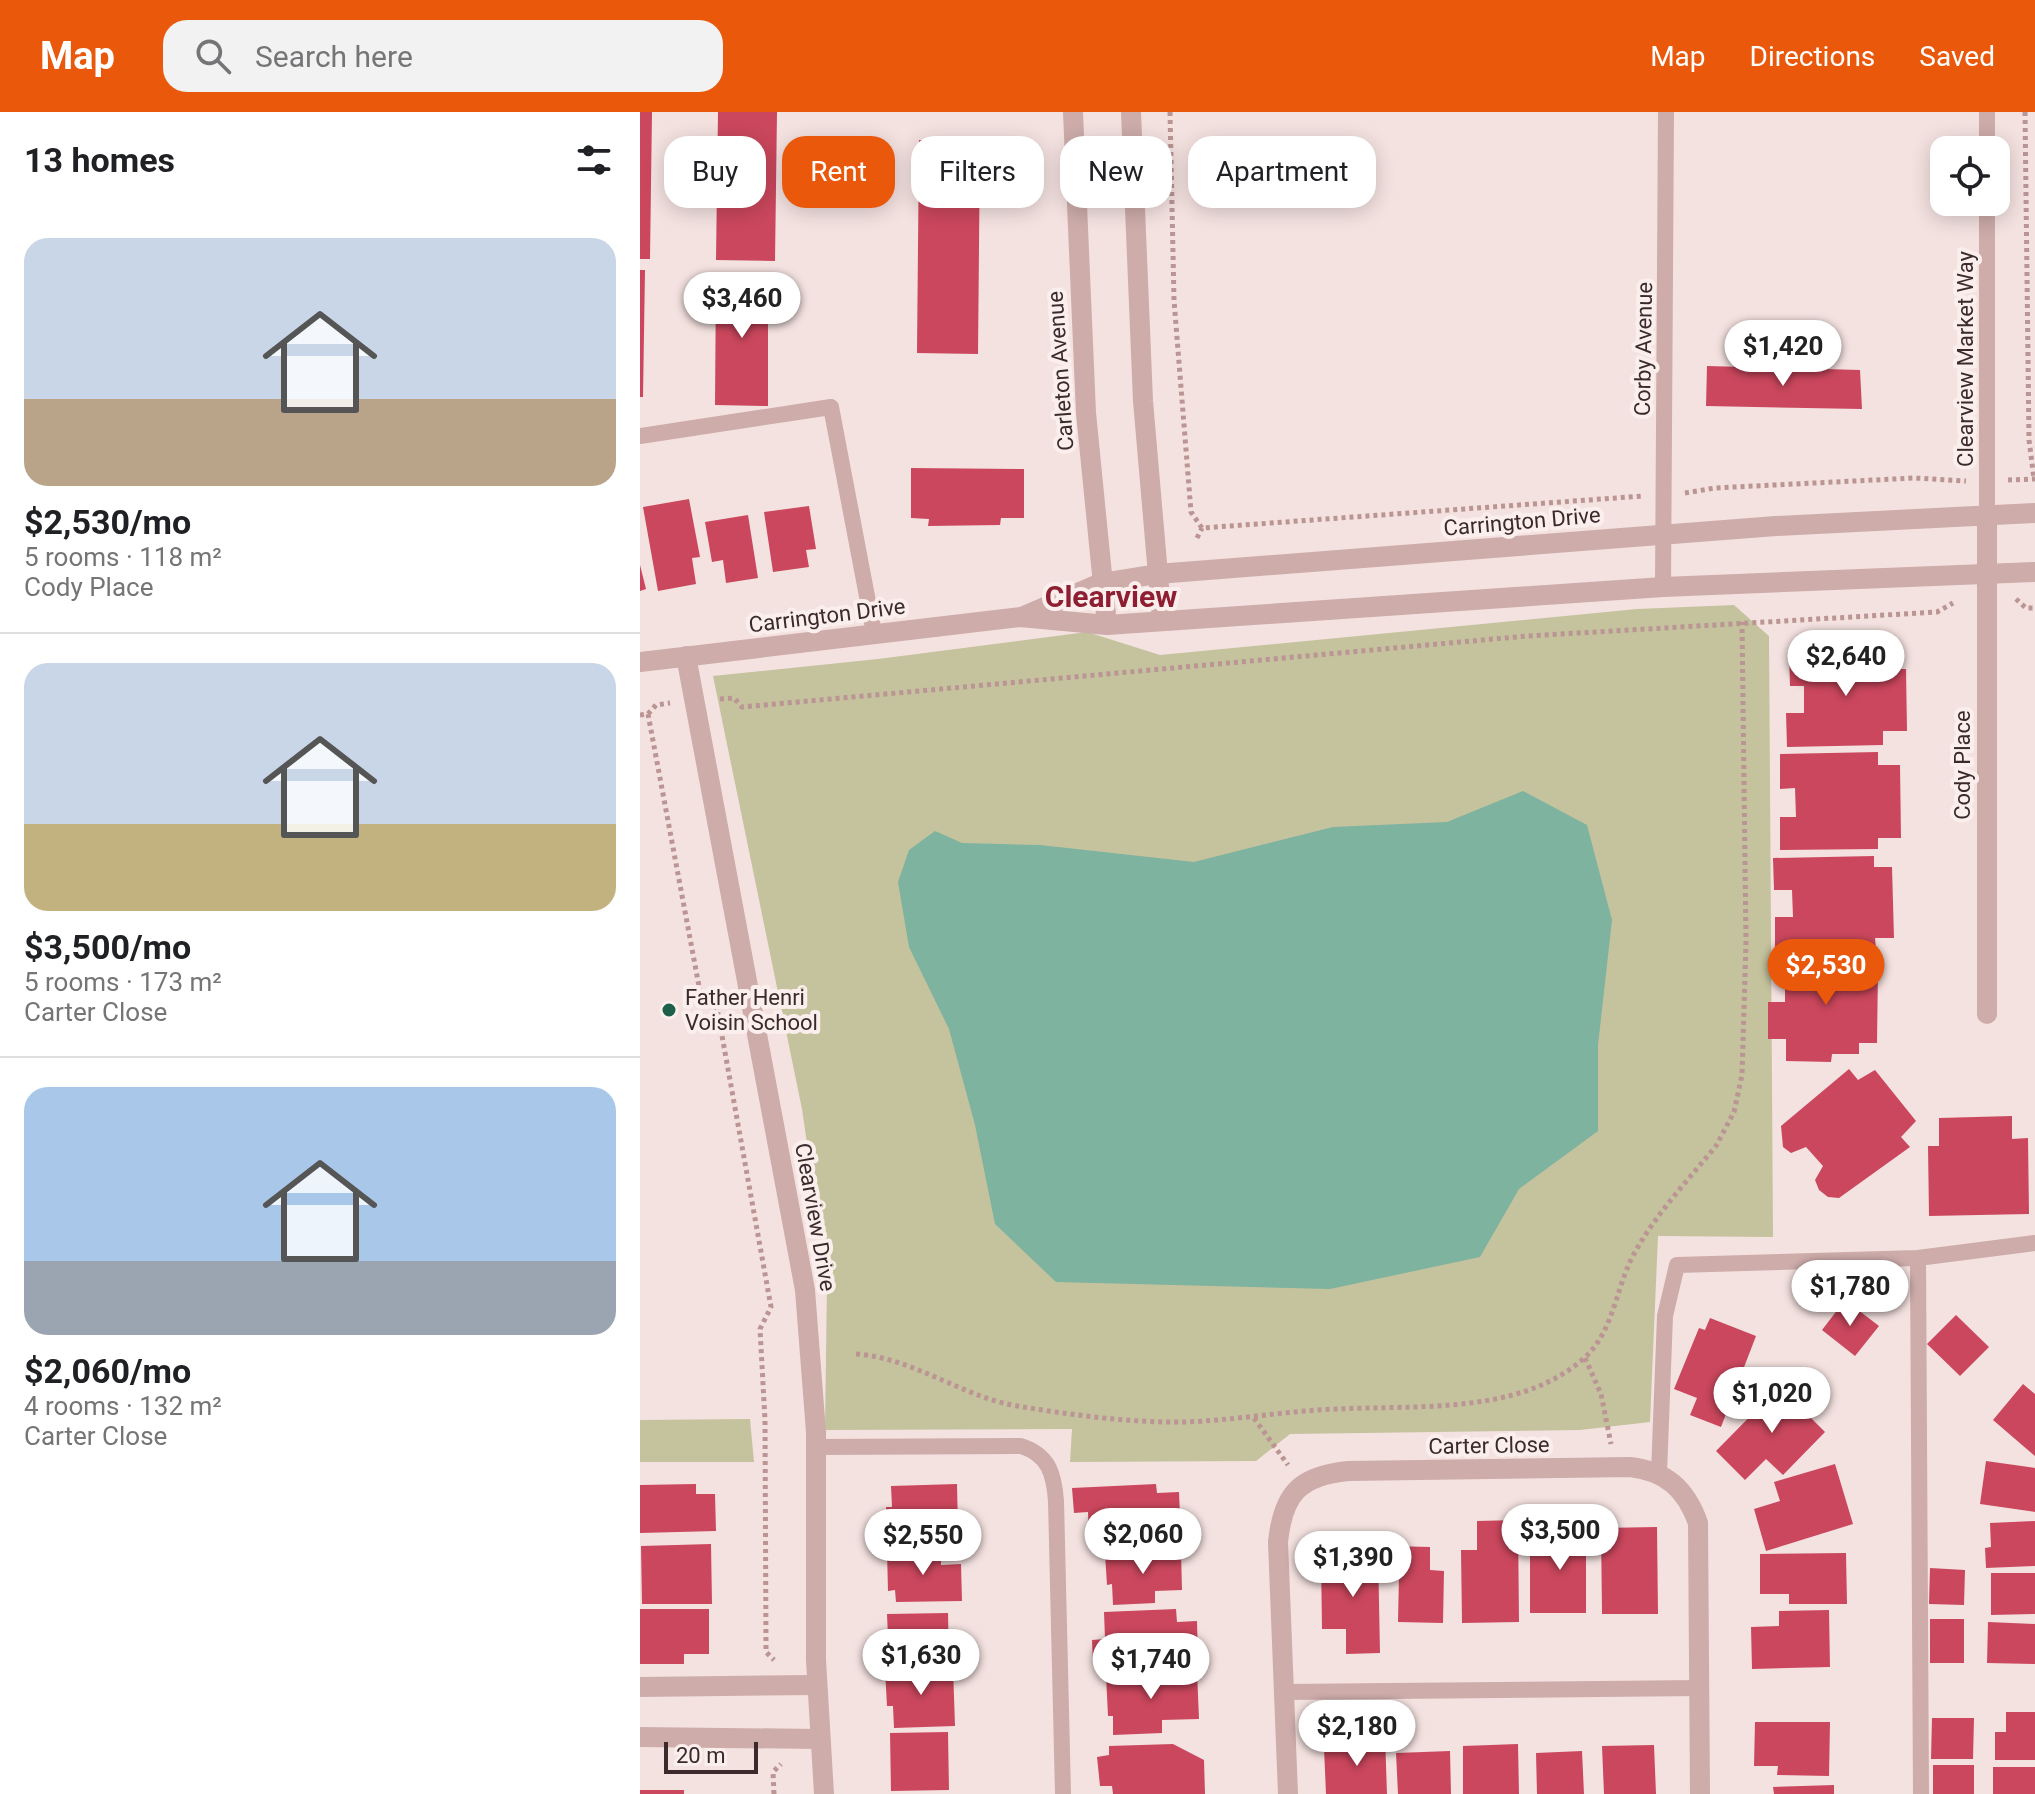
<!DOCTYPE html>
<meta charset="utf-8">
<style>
body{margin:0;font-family:Roboto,sans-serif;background:#f2f2f2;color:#202124;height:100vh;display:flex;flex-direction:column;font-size:30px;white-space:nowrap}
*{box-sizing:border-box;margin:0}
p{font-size:26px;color:#757577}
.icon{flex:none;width:44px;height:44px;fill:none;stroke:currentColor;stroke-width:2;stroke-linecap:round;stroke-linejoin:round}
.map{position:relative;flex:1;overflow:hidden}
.details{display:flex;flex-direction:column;background:#fff;width:640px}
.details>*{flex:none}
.top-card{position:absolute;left:24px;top:24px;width:760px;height:72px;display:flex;gap:16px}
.controls{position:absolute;left:1290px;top:24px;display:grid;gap:16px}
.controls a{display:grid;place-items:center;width:80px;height:80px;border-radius:16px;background:#fff;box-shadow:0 4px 20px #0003;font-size:40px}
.scale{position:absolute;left:24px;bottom:20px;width:94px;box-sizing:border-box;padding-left:8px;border:4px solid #3b2a2c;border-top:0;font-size:22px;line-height:28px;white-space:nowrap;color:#3b2a2c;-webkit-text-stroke:6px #fbefed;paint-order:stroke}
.price{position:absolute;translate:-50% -68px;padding:0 18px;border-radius:28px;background:#fff;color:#222;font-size:26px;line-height:52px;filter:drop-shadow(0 2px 4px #0008)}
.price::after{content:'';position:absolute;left:50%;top:48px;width:24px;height:18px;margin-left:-12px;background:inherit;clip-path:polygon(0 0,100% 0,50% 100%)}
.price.on{background:#ea580c;color:#fff}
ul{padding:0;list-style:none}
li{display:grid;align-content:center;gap:16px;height:424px;padding:0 24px}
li+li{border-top:2px solid #e0e0e0}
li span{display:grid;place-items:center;height:248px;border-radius:24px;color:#555}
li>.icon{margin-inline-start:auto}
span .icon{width:144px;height:144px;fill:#fffc;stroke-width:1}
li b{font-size:34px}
h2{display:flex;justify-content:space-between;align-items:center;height:96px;padding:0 24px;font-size:34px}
.chip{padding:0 28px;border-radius:24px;background:#fff;box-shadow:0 4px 20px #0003;font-size:28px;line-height:72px}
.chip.on{background:#ea580c;color:#fff}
header{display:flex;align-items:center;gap:48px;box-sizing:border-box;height:112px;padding:0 40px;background:#ea580c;color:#fff}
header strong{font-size:38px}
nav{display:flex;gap:44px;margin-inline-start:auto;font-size:28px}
.search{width:560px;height:72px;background:#f2f2f2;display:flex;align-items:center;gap:20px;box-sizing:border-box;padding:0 28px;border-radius:24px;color:#757577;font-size:30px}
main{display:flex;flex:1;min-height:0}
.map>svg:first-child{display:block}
.green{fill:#c5c29e}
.water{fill:#7db39f}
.building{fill:#cb475d}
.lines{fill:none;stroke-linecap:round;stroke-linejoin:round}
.path{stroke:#ba9594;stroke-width:5;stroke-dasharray:4 4;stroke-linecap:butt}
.service{stroke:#cdacaa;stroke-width:16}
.minor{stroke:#cdacaa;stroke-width:20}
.tertiary{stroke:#cdacaa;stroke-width:20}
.poi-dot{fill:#1d5f48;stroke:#fbefed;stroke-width:3}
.labels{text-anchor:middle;stroke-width:8;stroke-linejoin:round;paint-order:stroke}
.street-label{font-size:22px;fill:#3b2a2c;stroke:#fbefed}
.poi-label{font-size:22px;fill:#3b2a2c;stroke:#fbefed;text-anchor:start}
.district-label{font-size:30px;font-weight:bold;fill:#8e1f32;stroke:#fbefed}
</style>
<header>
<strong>Map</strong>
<div class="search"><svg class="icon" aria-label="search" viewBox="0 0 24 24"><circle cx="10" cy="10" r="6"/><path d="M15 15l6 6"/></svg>Search here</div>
<nav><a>Map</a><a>Directions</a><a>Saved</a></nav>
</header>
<main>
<section class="details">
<h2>13 homes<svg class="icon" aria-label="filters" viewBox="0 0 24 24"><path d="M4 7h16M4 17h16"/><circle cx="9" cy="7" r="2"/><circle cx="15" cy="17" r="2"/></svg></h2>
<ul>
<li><span style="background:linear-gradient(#c9d6e8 65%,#b9a48a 0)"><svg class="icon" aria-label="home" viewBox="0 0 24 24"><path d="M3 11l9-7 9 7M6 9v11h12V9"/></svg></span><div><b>$2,530/mo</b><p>5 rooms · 118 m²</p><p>Cody Place</p></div></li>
<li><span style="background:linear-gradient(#c9d6e8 65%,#c2b280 0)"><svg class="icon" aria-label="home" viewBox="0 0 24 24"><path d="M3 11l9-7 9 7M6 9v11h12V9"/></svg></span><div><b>$3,500/mo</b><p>5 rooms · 173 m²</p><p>Carter Close</p></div></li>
<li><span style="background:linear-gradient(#a9c7e8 70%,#9aa5b1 0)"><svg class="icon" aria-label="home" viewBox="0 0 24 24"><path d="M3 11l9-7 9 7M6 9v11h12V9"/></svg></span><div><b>$2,060/mo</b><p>4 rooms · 132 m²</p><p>Carter Close</p></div></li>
</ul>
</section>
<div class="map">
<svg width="1395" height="1682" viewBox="0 0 1395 1682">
<rect width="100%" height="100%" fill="#f4e2e0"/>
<path class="green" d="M1094 493 1129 524 1133 1125 1018 1124 1010 1310 940 1318 650 1322 616 1349 430 1350 432 1317 185 1318 187 1170 162 997 73 564 238 547 447 520 520 543 997 497Z
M110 1307 114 1350H0V1308Z"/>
<path class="water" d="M883 679 947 713 972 808 958 933V1019L879 1077 840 1145 690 1177 416 1170 355 1112 335 1013 309 917 269 835 258 770 269 738 295 719 322 731 400 733 554 750 693 715 807 710Z"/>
<path class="building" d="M0 0H12L10 147H0Z
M78 0H137L135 149 76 148Z
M279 28 340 29 338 242 277 241Z
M0 158H5L3 285H0Z
M76 162H128V294L75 293Z
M1067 254 1220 258 1222 297 1066 294Z
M271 356 384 357V406H361L360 413 288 414 289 407 271 406Z
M49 387 60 445 52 446 56 472 18 479 3 395Z
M169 394 176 437 166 438 169 455 133 460 124 400Z
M108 403 118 466 86 471 83 448 72 450 65 410Z
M0 453 6 477 0 479Z
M1245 537V557H1266L1267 619H1243V633L1147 635 1146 601H1164V574H1150L1149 539Z
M1238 640V653H1260L1261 726H1238V737L1140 738V705H1156L1155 676 1140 677V642Z
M1234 744V755H1252L1254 826H1235L1236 837 1135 838V805H1153L1152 778H1134L1133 746Z
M1145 843 1225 844V856H1238L1237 931H1219V942H1192L1191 950 1146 949V927H1128V890H1145Z
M1209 957 1218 968 1235 958 1276 1009 1261 1025 1270 1035 1199 1086 1188 1085 1179 1078 1175 1068 1183 1054 1166 1035 1151 1041 1143 1035 1141 1014Z
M1372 1004V1027L1388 1026 1389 1102 1289 1104 1288 1034H1299V1006Z
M1205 1188 1239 1214 1215 1244 1182 1218Z
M1316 1203 1349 1235 1320 1264 1287 1232Z
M1070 1206 1116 1224 1081 1315 1050 1303 1057 1286 1034 1277 1059 1216 1065 1218Z
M1147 1267 1164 1284 1156 1291 1185 1320 1143 1363 1126 1347 1105 1368 1076 1339Z
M1383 1272 1395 1282V1344L1353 1308Z
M1346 1349 1395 1356V1400L1340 1392Z
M1195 1352 1213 1412 1126 1439 1114 1397 1140 1389 1134 1370Z
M56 1372V1382H75L76 1419 0 1421V1373Z
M317 1372 318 1418 253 1419V1410L247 1411 246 1395H252L251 1374Z
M516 1372 517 1381 539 1380 541 1428 449 1432 448 1400 434 1401 432 1376Z
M878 1408 879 1510 822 1511 821 1438H837V1409Z
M1395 1409V1454L1346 1456 1345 1436 1351 1435 1350 1411Z
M910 1411H946V1501H890V1436H910Z
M1017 1415 1018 1502H962L961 1416Z
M71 1432 72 1492H2L1 1434Z
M751 1434 790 1435V1458L804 1459 803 1511 758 1510 759 1463 750 1462Z
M695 1436H710V1440L738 1439 740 1541 706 1542V1517H682L681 1448 695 1447Z
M301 1438V1453L321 1452 322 1489 256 1490 255 1478 248 1479 247 1439Z
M541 1439 542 1478 515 1479V1491L473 1493 472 1472 467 1473 465 1442Z
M1206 1441 1207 1492H1149V1482H1120V1442Z
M1290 1456 1325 1458 1324 1493 1289 1492Z
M1351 1461H1395V1502L1351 1503Z
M0 1497H69V1542H44V1552H0Z
M536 1497 537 1510 557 1509 558 1547 453 1552 452 1528 465 1527 464 1500Z
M1189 1498 1190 1555 1112 1557 1111 1515 1139 1514V1499Z
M308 1501 309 1549H249L247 1502Z
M1290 1507H1324V1551H1290Z
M1348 1510 1395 1512V1552L1347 1551Z
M313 1555 315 1614 254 1616 253 1594H247L245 1558Z
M557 1559 559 1607 522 1608V1621L473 1623V1604H468L466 1563Z
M1366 1600H1395V1648H1355V1620H1366Z
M1292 1606H1334L1333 1647H1291Z
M1115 1610H1190L1189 1664 1137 1663 1138 1654H1114Z
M308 1620 309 1678 251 1679 250 1621Z
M745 1624 747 1682H686L684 1636 723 1635V1625Z
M533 1632 564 1648 565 1682H473L472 1674H460L457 1645 469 1643V1634Z
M878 1632 879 1682H823V1634Z
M1014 1633 1016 1682H964L962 1634Z
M810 1639 811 1682H758L756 1641Z
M942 1639 944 1682H897L896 1641Z
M1293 1653H1334V1682H1293Z
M1353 1655H1395V1682H1353Z
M1194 1673V1682H1134L1133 1675Z
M0 1678H44V1682H0Z"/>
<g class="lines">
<path class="path" d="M530 0 534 188 551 400 562 416 1003 384
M1385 0 1389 328 1394 367
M1368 368 1395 367
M1045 381 1075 376 1274 366 1326 369
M557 426 562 416
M1376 487 1386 496H1395
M80 587 94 586 102 595 887 524 1297 500 1313 491
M8 602 16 593 30 591
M0 603 8 602 61 885 77 896 131 1195 120 1217 125 1308 126 1540 134 1548
M216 1242C274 1246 320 1284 377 1294 432 1303 490 1311 546 1310 596 1308 646 1299 697 1297 776 1293 878 1303 942 1248 975 1220 975 1175 995 1140 1016 1102 1048 1068 1076 1034L1094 1000 1102 963 1106 830 1102 510
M945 1246 961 1282 971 1332
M614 1306 648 1353
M134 1682 133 1660 141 1652"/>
<path class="service" d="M1347 38V0
M0 324 191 295 234 521
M1347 403V90
M1023 475 1026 0
M1278 1146 1281 1682
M176 1335 381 1334C409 1343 414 1362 416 1389L423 1682
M1019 1361 1025 1204 1037 1153 1278 1146 1395 1131
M644 1580 1061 1576"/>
<path class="minor" d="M1347 403V902
M0 1575 176 1573
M0 1625 179 1627
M648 1682 638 1430C643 1382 659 1364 708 1359L990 1355C1026 1359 1046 1377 1058 1411L1060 1682"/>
<path class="tertiary" d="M433 0 446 301 467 513
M491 0 503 289 522 509
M384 504 461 471 517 462 1136 414 1395 401
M46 544 165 1178 176 1320V1548L184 1682
M0 550 380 505 467 513 1023 475 1395 460"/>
</g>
<circle class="poi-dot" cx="29" cy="898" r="8"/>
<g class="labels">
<g class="street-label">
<text transform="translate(1003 237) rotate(-89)" y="8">Corby Avenue</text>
<text transform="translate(1325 247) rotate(-90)" y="8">Clearview Market Way</text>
<text transform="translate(420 259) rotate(-94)" y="8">Carleton Avenue</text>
<text transform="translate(882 409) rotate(-5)" y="8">Carrington Drive</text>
<text transform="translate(187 503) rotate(-7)" y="8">Carrington Drive</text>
<text transform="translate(1322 653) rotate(-90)" y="8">Cody Place</text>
<text transform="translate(176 1105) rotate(80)" y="8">Clearview Drive</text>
<text transform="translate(849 1333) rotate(-1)" y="8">Carter Close</text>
</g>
<g class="poi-label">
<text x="45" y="893">Father Henri<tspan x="45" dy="25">Voisin School</tspan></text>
</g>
<g class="district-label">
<text x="471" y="495">Clearview</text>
</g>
</g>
</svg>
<div class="controls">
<a><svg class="icon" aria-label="locate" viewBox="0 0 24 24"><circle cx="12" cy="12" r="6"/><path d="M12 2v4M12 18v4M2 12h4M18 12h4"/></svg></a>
</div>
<div class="scale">20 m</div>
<b class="price" style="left:102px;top:228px">$3,460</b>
<b class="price" style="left:1143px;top:276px">$1,420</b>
<b class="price" style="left:1206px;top:586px">$2,640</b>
<b class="price on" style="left:1186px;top:895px">$2,530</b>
<b class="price" style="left:1210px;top:1216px">$1,780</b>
<b class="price" style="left:1132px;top:1323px">$1,020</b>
<b class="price" style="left:920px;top:1460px">$3,500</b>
<b class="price" style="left:503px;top:1464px">$2,060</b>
<b class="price" style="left:283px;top:1465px">$2,550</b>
<b class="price" style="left:713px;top:1487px">$1,390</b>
<b class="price" style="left:281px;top:1585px">$1,630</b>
<b class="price" style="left:511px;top:1589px">$1,740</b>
<b class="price" style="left:717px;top:1656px">$2,180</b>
<div class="top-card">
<a class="chip">Buy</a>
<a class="chip on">Rent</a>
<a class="chip">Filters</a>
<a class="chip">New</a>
<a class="chip">Apartment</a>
</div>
</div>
</main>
